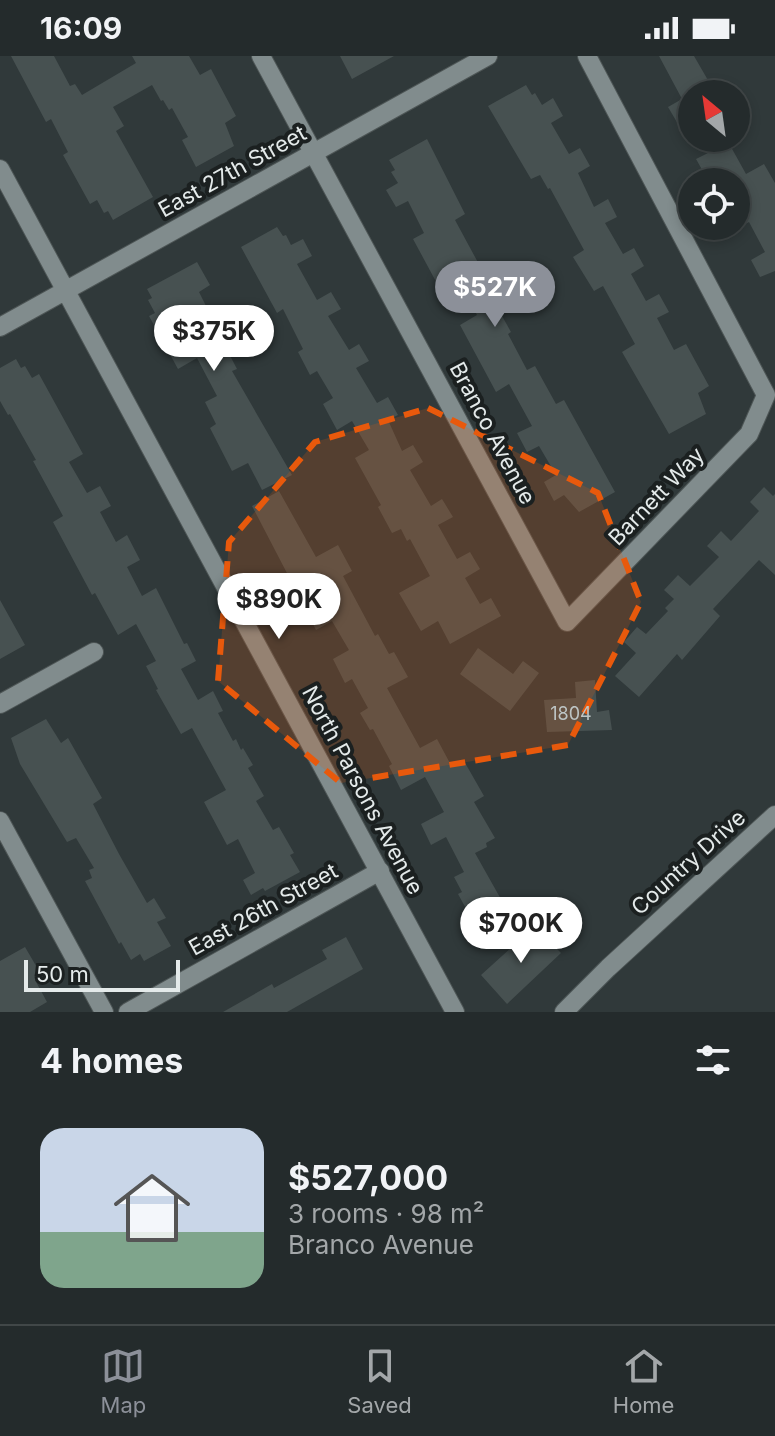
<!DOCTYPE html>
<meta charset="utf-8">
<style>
body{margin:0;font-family:Inter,sans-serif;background:#303738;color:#f1f3f6;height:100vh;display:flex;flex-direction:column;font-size:30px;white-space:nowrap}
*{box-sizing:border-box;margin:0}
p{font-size:26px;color:#a3a7a9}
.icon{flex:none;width:44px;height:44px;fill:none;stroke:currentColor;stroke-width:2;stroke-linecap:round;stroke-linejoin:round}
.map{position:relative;height:956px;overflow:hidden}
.panel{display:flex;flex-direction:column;background:#242b2c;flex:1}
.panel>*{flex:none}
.needle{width:52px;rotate:331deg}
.controls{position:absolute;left:678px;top:24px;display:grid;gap:16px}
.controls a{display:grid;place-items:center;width:72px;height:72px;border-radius:50%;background:#242b2c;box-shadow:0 4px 12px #0003,0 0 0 2px #414748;font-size:40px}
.scale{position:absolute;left:24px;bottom:20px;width:156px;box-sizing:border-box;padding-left:8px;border:4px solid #e4eaea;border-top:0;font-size:22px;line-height:28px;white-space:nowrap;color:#e4eaea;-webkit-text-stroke:6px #1b2020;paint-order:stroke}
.price{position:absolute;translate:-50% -68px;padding:0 18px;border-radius:28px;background:#fff;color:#222;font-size:26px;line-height:52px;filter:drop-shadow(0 2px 4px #0008)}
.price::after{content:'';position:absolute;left:50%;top:48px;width:24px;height:18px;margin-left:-12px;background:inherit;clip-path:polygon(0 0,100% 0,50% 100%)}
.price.on{background:#8c9099;color:#fff}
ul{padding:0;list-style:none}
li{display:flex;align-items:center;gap:24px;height:200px;padding:0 40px}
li+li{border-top:2px solid #414748}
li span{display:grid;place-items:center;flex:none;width:224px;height:160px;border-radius:24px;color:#555}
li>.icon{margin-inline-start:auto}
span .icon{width:96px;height:96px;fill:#fffc;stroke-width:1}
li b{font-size:34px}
h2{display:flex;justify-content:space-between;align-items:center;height:96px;padding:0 40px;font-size:34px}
.status{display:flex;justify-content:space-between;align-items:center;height:56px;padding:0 40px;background:#242b2c;direction:ltr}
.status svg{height:22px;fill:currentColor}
.menu{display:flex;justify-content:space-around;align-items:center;height:112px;border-top:2px solid #414748;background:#242b2c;font-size:22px;color:#a3a7a9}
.menu a{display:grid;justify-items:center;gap:4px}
.menu .on{color:#8c9099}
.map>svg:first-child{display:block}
.building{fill:#475151}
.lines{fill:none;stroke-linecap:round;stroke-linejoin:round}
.minor-casing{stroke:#4d5555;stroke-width:20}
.minor{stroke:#818c8d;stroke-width:18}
.marked{fill:#e8590c;fill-opacity:0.2;stroke:#e8590c;stroke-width:6;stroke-dasharray:16 10;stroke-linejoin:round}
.labels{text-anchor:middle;stroke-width:8;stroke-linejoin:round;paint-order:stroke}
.number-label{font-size:18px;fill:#bdc4c4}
.street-label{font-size:22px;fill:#e4eaea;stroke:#1b2020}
</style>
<div class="status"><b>16:09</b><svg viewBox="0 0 49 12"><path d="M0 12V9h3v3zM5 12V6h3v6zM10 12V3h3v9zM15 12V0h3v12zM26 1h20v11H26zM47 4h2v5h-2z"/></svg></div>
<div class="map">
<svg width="775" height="956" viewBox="0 0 775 956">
<rect width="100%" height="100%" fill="#30393a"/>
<path class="building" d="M11 0H54L70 30 75 28 82 39 136 7 132 0H189L200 19 211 13 236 60 225 67 234 90 196 111 182 84 188 81 172 52 169 54 163 44 161 45 152 29 113 51 124 70 116 75 153 141 113 164 108 155 104 157 97 144 90 148 63 99 68 96 51 63 46 66Z
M340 0H394L352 23Z
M659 0H694L716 38H692V60L678 68 668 51 682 43Z
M526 29 532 39 535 37 542 49 553 42 563 60 551 67 569 98 580 92 590 110 578 117 594 151 608 143 617 161 605 167 623 198 634 192 644 210 631 218 646 245 659 238 669 256 657 262 674 294 686 288 709 330 698 337 706 358 669 378 622 296 635 288 603 230 594 235 573 201 584 194 550 132 548 133 540 119 531 123 488 50Z
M699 82H726L746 118 764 108 775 127V215L760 221 751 204 765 196 749 166 736 173V126H709L696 103 708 97Z
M427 83 465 158 455 164 501 249 497 251 511 276 508 278 527 314 535 310 556 348 564 344 615 436 579 456 564 439 554 445 544 426 556 419 539 390 527 396 517 377 532 370 509 328 496 336 460 269 477 259 461 229 456 232 453 226 440 233 413 183 424 177 408 145 396 151 386 134 398 127 391 116 395 114 389 104Z
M277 171 283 180 286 179 291 189 303 183 312 200 297 208 317 244 331 236 341 253 328 260 349 294 359 288 369 305 356 312 377 347 388 341 398 359 388 364 402 395 413 389 423 406 410 414 431 450 442 443 453 461 438 469 457 503 470 496 480 513 465 522 480 548 491 542 501 560 450 588 438 565 421 575 399 537 430 520 410 483 407 485 401 473 392 477 378 451 381 449 355 402 369 394 352 365 337 374 323 348 333 342 317 315 310 319 298 296 303 293 283 253 277 257 241 191Z
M197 206 210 229 199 236 216 270 220 267 231 287 225 290 237 313 232 315 292 419 262 434 248 407 232 415 210 372 216 368 205 346 217 340 197 302 178 313 149 260 155 257 148 244 152 242 147 233Z
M16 303 21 312 25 310 32 322 39 318 83 398 69 406 87 437 100 430 111 450 100 456 116 486 127 479 140 504 127 511 142 540 156 532 184 588 187 587 196 605 181 613 198 644 213 635 223 655 218 657 233 685 236 683 241 694 243 692 253 709 248 712 264 740 256 745 273 774 279 771 294 797 290 799 300 816 265 835 263 832 251 839 243 824 255 817 238 783 227 789 204 746 226 734 192 672 181 678 156 634 158 633 146 610 156 605 136 568 118 579 95 537 92 539 53 466 63 460 33 405 36 404 10 358 8 359 0 345V312Z
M764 431 773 440 775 438V519L759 504 713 553 720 560 682 604 677 598 639 641 615 620 636 597 624 586 637 571 646 578 668 555 665 552 674 543 664 534 678 519 690 530 719 501 707 490 721 475 731 485 759 455 750 446Z
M279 435 316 501 338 489 352 515 343 520 375 580 378 578 389 598 394 596 408 621 387 632 420 692 437 683 452 711 464 705 484 740 474 746 495 782 486 787 487 791 475 797 511 861 480 878 458 838 462 836 454 821 464 816 446 781 431 789 421 768 444 756 425 721 401 734 389 710 392 708 373 673 370 674 360 657 368 652 352 623 345 627 333 603 349 594 332 565 316 574 305 552 313 548 297 517 289 521 252 450Z
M0 544 25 589 0 603Z
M478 592 513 618 523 605 539 617 510 655 460 618Z
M595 624 597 656 609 654 612 674 547 676 544 644 576 642 575 626Z
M46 663 61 687 68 682 102 742 93 748 119 798 147 847 154 842 166 862 157 866 171 890 144 905 140 898 131 904 121 886 119 888 85 825 92 822 89 814 94 812 76 782 67 786 20 708 11 682Z
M535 870 561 897 507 948 481 919Z
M346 881 363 913 287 956H223L272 928 274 932 327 903 322 894Z
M25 891 42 920 35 924 47 946 30 956H0V905Z"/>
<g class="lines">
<g class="minor-casing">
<path id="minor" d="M261 0 567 566 749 378 766 339 587 0
M0 113 455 956
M0 271 488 0
M0 648 94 596
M0 765 104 956
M128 956 380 815
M564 956 608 912 775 759"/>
</g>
<use href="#minor" class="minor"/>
</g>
<path class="marked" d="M428 352 598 437 641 546 568 689 341 727 218 625 229 486 315 386Z"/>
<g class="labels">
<g class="number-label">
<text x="571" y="664">1804</text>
</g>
<g class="street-label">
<text transform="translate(232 115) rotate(-29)" y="8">East 27th Street</text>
<text transform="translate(493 377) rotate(62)" y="8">Branco Avenue</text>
<text transform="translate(656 440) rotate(-46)" y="8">Barnett Way</text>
<text transform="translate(363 734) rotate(62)" y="8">North Parsons Avenue</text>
<text transform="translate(688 806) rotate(-42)" y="8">Country Drive</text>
<text transform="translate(263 853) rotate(-29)" y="8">East 26th Street</text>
</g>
</g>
</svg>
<div class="controls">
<a><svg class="needle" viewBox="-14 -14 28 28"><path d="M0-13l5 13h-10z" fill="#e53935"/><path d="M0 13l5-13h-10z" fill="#a3a7a9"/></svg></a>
<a><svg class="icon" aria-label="locate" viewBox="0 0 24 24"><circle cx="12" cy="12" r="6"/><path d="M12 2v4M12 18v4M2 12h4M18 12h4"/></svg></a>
</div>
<div class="scale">50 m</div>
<b class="price on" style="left:495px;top:273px">$527K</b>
<b class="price" style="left:214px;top:317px">$375K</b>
<b class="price" style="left:279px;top:585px">$890K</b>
<b class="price" style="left:521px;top:909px">$700K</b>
</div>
<section class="panel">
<h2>4 homes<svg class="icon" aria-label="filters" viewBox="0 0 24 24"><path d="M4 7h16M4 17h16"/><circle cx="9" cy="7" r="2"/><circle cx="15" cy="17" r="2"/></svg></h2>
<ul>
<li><span style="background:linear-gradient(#c9d6e8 65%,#7fa58c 0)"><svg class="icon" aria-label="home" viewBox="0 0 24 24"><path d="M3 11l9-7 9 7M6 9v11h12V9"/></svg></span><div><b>$527,000</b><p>3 rooms · 98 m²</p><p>Branco Avenue</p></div></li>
</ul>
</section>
<nav class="menu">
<a class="on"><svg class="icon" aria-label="map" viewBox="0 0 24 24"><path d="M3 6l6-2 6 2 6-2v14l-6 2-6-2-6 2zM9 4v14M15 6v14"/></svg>Map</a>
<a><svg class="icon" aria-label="saved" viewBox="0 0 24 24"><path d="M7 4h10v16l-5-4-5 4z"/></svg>Saved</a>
<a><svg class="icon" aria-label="home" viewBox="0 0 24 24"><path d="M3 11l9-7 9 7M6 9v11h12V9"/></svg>Home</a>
</nav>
